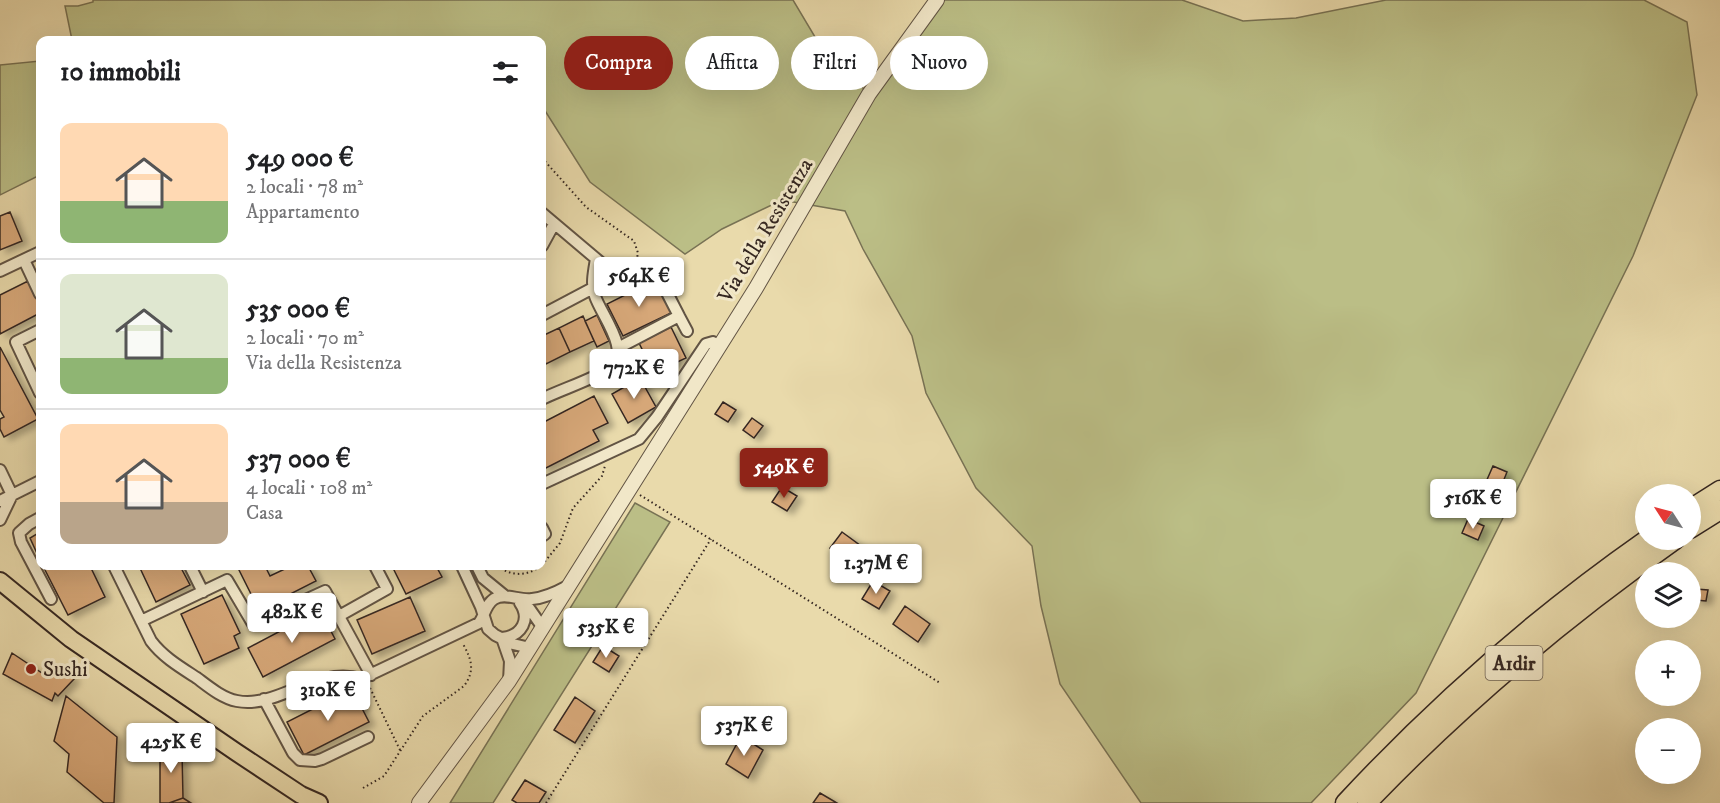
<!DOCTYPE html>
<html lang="it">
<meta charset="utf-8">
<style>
body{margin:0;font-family:"IM FELL DW Pica",serif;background:#f2f2f2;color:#202124;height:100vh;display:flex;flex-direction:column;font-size:22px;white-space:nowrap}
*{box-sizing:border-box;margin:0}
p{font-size:20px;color:#757577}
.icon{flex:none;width:33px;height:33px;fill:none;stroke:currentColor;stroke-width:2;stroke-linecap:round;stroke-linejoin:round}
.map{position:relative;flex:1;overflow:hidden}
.sheet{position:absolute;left:36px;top:36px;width:510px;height:534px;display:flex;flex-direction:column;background:#fff;border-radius:12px;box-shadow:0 6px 24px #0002}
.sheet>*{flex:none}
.top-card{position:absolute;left:564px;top:36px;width:570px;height:54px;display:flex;gap:12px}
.needle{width:39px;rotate:306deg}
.fabs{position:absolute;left:1635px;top:484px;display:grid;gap:12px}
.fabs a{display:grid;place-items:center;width:66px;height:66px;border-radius:50%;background:#fff;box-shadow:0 6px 24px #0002;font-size:30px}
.price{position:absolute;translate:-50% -51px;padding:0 14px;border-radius:6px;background:#fff;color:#222;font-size:20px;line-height:39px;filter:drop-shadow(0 2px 3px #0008)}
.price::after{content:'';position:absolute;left:50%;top:36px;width:18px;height:14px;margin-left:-9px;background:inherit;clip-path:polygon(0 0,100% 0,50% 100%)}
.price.current{background:#8f2418;color:#fff}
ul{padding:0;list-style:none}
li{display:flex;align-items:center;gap:18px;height:150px;padding:0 24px}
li+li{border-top:2px solid #e0e0e0}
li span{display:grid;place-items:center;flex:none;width:168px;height:120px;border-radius:12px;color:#555}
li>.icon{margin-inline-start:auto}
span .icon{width:72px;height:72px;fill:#fffc;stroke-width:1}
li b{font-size:26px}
h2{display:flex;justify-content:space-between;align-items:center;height:72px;padding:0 24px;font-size:26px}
.chip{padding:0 21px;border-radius:27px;background:#fff;box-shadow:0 6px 24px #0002;font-size:21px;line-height:54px}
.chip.current{background:#8f2418;color:#fff}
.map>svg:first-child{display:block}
.green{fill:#bbbe86;stroke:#787254;stroke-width:1.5}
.building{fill:#d6a778;stroke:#352721;stroke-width:1.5;filter:url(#shadow)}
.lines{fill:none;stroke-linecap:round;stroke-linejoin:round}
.minor-casing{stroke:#625444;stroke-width:14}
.tertiary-casing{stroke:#625444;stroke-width:16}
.primary-casing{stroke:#352721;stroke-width:20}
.motorway-casing{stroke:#352721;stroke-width:21}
.path{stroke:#352721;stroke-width:2;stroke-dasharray:1.5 3;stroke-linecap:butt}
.minor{stroke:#f1e7c8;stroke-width:10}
.tertiary{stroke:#f1e7c8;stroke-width:14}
.primary{stroke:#e9daab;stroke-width:16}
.motorway{stroke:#e9daab;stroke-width:18}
.poi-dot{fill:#8f2418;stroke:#f1e7c8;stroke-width:2}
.labels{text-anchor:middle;stroke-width:6;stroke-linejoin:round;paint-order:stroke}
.shield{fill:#f1e7c8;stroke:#6d6153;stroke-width:1.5}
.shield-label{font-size:20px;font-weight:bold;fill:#352721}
.street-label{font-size:21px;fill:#352721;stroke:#f1e7c8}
.poi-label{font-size:21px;fill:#352721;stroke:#f1e7c8;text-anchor:start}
</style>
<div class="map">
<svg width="1720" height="803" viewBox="0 0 1720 803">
<defs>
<filter id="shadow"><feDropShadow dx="6" dy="3.5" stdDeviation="3" flood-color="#0004"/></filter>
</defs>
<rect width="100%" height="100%" fill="#e9daab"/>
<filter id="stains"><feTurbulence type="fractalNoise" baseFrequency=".00333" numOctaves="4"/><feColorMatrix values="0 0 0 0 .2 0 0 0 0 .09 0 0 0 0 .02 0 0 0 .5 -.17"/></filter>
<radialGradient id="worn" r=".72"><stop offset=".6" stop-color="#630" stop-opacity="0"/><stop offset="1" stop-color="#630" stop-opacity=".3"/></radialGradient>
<path class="green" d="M93 0H793L815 37 835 55 852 77 869 94 934 0H1182L1243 21 1296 18 1386 0H1644L1687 22 1697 95 1633 256 1416 693 1311 803H1141L1060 684 1041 606 1032 546 976 488 926 393 912 336 863 249 845 211 782 200 722 229 685 254 590 182 542 106V40H72L65 6H78L93 2Z
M40 61V175L0 195V65Z
M635 503 670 522 493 803H450Z"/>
<path class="building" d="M10 212 22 241 0 250V216Z
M655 280 671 313 623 336 607 304Z
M28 281 40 305V313L0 334V295Z
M597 315 609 341 597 347 585 321Z
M583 316 594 341 570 352 559 328Z
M671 327 686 358 654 373 639 343Z
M559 328 570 352 546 364 542 354V336Z
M0 347 38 419 4 437 0 429V419L4 417 0 410Z
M640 378 656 407 628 423 612 394Z
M594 396 608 423 593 430 599 441 542 470V423Z
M723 402 736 410 728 422 715 414Z
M752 418 763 426 754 438 743 430Z
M1493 466 1507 472 1497 497 1482 491Z
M782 487 797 496 787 511 772 502Z
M1468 519 1484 526 1478 540 1462 533Z
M40 532V560L30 538Z
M842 532 861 546 849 562 830 548Z
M43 566H90L105 597 68 615Z
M139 566H180L190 585 156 602Z
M237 566H265L270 576 291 566H308L316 581 259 610Z
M392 566H436L442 577 406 594Z
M873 581 890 591 879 609 862 599Z
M1696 589 1708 590 1706 601 1695 600Z
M222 595 240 633 234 636 239 648 204 664 181 614Z
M410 597 425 631 372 654 357 620Z
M905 606 930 624 918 642 893 624Z
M320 610 335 639 263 677 248 648Z
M603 646 619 656 609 672 593 662Z
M12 653 48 677 59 665 74 679 58 696 55 693 52 701 3 674Z
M352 689 369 722 304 755 287 722Z
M66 696 117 737 114 803H104L67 772 69 754 54 741Z
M575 697 595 711 575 743 554 730Z
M741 736 763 750 748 778 726 764Z
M160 739 182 752 183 798 169 803H160Z
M525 780 546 792 539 803H517L512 800Z
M820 793 837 803H813Z
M183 798 191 803H169Z"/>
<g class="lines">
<g class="minor-casing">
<path id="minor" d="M542 213 626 284
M542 246 554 224
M24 260 40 294
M0 271 40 252
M542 315 593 288
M679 316 687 331
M40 330 16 342 40 393
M618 348 679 316 661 281
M542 399C560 390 594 379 610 368 632 351 601 315 595 296 591 284 594 271 596 259
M0 470 12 495
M542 484 639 439 657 417 706 344 713 342 720 346
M0 501 40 481
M40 518 29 524 19 533 21 542 51 599
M0 520 12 495
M542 528 545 534 542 536
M114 566 151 641C163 657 180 667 197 678 209 687 222 698 237 701 278 709 315 666 361 679L479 623C485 615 485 605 494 599 505 592 519 601 532 599 545 598 557 592 568 586
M190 566 203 592
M462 566 481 607 488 629 495 635 513 644 530 648
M477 566 483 578 505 596
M522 604 529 608 543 628
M339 616 387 589 375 566
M141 621 227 580 253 624 325 591 371 675
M502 638C522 636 531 619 520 603
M502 638 510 661 509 681
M264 699 293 753 300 760 315 761 322 759 368 737"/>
</g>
<g class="tertiary-casing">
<path id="tertiary" d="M419 803 509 681 756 288 869 94 937 0"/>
</g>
<g class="primary-casing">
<path id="primary" d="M0 581 71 639 236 752 301 795 319 803"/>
</g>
<g class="motorway-casing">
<path id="motorway" d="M1690 509 1720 490
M1690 529 1720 510
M1345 803C1436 705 1536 617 1646 540
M1367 803C1461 705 1564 618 1675 540"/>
</g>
<path class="path" d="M542 158 586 207 634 241 638 253 637 258 628 270
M640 495 940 683
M542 565 560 543 573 508 602 476 605 466
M497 566C511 576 526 577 541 566
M370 688 400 750
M363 788 384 776 423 716 464 686C475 671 472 660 463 644
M546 803 711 539"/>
<use href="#minor" class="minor"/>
<use href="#tertiary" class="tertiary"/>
<use href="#primary" class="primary"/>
<use href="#motorway" class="motorway"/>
</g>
<circle class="poi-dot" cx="31" cy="669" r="6"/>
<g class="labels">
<rect class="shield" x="1485.5" y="646" width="57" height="34" rx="4.5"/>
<g class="shield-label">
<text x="1514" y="670">A1dir</text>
</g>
<g class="street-label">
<text transform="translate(765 230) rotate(-59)" y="7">Via della Resistenza</text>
</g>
<g class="poi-label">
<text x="43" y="676">Sushi</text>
</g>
</g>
<rect width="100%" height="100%" filter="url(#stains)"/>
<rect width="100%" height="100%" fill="url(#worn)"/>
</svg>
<div class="fabs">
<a><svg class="needle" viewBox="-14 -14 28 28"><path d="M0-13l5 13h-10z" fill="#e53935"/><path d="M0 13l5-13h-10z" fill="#757577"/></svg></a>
<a><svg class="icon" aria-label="layers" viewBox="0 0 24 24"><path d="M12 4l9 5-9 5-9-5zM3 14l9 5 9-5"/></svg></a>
<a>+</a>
<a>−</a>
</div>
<b class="price" style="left:639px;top:308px">564K €</b>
<b class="price" style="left:634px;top:400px">772K €</b>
<b class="price current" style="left:784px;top:499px">549K €</b>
<b class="price" style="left:1473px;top:530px">516K €</b>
<b class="price" style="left:876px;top:595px">1.37M €</b>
<b class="price" style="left:292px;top:644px">482K €</b>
<b class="price" style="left:606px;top:659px">535K €</b>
<b class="price" style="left:328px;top:722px">310K €</b>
<b class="price" style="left:744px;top:757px">537K €</b>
<b class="price" style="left:171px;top:774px">425K €</b>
<div class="top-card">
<a class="chip current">Compra</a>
<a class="chip">Affitta</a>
<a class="chip">Filtri</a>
<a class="chip">Nuovo</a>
</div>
<section class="sheet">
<h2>10 immobili<svg class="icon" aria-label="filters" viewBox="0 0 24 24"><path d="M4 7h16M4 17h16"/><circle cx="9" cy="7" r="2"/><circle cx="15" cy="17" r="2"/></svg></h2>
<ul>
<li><span style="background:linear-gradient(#ffd9b3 65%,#8fb573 0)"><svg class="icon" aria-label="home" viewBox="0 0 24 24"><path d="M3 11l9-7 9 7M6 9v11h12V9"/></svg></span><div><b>549 000 €</b><p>2 locali · 78 m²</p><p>Appartamento</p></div></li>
<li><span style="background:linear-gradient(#dfe7d0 70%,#8fb573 0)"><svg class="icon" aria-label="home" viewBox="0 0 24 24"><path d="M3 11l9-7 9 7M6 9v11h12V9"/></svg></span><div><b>535 000 €</b><p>2 locali · 70 m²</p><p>Via della Resistenza</p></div></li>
<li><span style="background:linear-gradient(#ffd9b3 65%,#b9a48a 0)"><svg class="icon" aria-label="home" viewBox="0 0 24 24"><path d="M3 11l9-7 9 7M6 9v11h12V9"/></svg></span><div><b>537 000 €</b><p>4 locali · 108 m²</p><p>Casa</p></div></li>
</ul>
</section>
</div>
